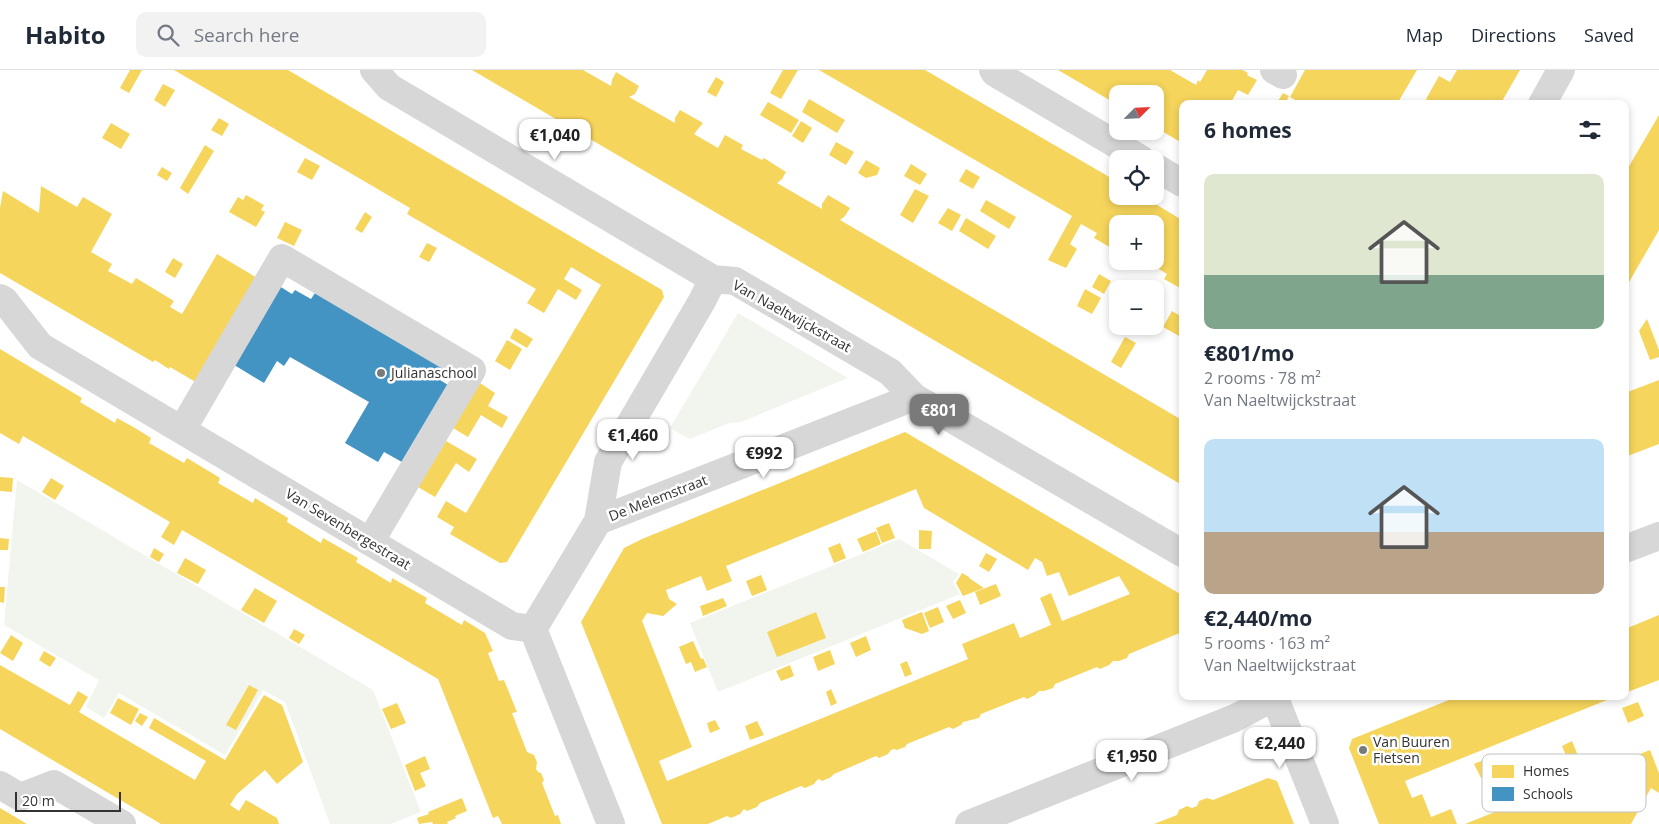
<!DOCTYPE html>
<meta charset="utf-8">
<style>
body{margin:0;font-family:"Open Sans",sans-serif;background:#f2f2f3;color:#1f2937;height:100vh;display:flex;flex-direction:column;font-size:19px;white-space:nowrap}
*{box-sizing:border-box;margin:0}
p{font-size:16px;color:#747a83}
.icon{flex:none;width:28px;height:28px;fill:none;stroke:currentColor;stroke-width:2;stroke-linecap:round;stroke-linejoin:round}
.map{position:relative;flex:1;overflow:hidden}
.panel{position:absolute;left:1179px;top:30px;width:450px;height:600px;display:flex;flex-direction:column;background:#fff;border-radius:10px;box-shadow:0 2px 8px #0003}
.panel>*{flex:none}
.needle{width:32px;rotate:66deg}
.buttons{position:absolute;left:1109px;top:15px;display:grid;gap:10px}
.buttons a{display:grid;place-items:center;width:55px;height:55px;border-radius:10px;background:#fff;box-shadow:0 2px 8px #0003;font-size:25px}
.scale{position:absolute;left:15px;bottom:12px;width:106px;box-sizing:border-box;padding-left:5px;border:2px solid #333;border-top:0;font-size:14px;line-height:18px;white-space:nowrap;color:#333;-webkit-text-stroke:4px #fff;paint-order:stroke}
.price{position:absolute;translate:-50% -42px;padding:0 11px;border-radius:10px;background:#fff;color:#222;font-size:16px;line-height:32px;filter:drop-shadow(0 1px 2px #0008)}
.price::after{content:'';position:absolute;left:50%;top:30px;width:15px;height:11px;margin-left:-8px;background:inherit;clip-path:polygon(0 0,100% 0,50% 100%)}
.price.selected{background:#7a7a7a;color:#fff}
ul{padding:0;list-style:none}
li{display:grid;align-content:center;gap:10px;height:265px;padding:0 25px}
li span{display:grid;place-items:center;height:155px;border-radius:10px;color:#555}
li>.icon{margin-inline-start:auto}
span .icon{width:90px;height:90px;fill:#fffc;stroke-width:1}
li b{font-size:21px}
h2{display:flex;justify-content:space-between;align-items:center;height:60px;padding:0 25px;font-size:21px}
header{display:flex;align-items:center;gap:30px;box-sizing:border-box;height:70px;padding:0 25px;background:#fff;border-bottom:1px solid #e0e1e3}
header strong{font-size:24px}
nav{display:flex;gap:28px;margin-inline-start:auto;font-size:18px}
.search{width:350px;height:45px;background:#f2f2f3;display:flex;align-items:center;gap:12px;box-sizing:border-box;padding:0 18px;border-radius:10px;color:#747a83;font-size:19px}
.map>svg:first-child{display:block}
.green{fill:#f1f5ed}
.homes{fill:#f6d55c;fill-rule:evenodd}
.schools{fill:#4393c3}
.lines{fill:none;stroke-linecap:round;stroke-linejoin:round}
.minor{stroke:#d7d7d7;stroke-width:28}
.poi-dot{fill:#7a7a7a;stroke:#fff;stroke-width:2}
.labels{text-anchor:middle;stroke-width:5;stroke-linejoin:round;paint-order:stroke}
.street-label{font-size:14px;fill:#333;stroke:#fff}
.poi-label{font-size:14px;fill:#333;stroke:#fff;text-anchor:start}
.key{fill:#fff;stroke:#c2c2c2;stroke-width:1}
.key-label{font-size:14px;fill:#333}
</style>
<header>
<strong>Habito</strong>
<div class="search"><svg class="icon" aria-label="search" viewBox="0 0 24 24"><circle cx="10" cy="10" r="6"/><path d="M15 15l6 6"/></svg>Search here</div>
<nav><a>Map</a><a>Directions</a><a>Saved</a></nav>
</header>
<div class="map">
<svg width="1659" height="754" viewBox="0 0 1659 754">
<rect width="100%" height="100%" fill="#fff"/>
<path class="green" d="M738 243 848 308 741 352 729 353 690 369 670 358Z
M17 410 373 620 421 742 390 754H330L285 632 263 620 225 685 119 623 104 648 86 637 99 610 4 555Z
M899 469 959 504 953 512 960 524 718 622 690 553Z"/>
<path class="homes" d="M130 0H142L129 23 120 18Z
M174 0H288L662 220 664 227 507 492 500 493 450 464 454 457 437 447 446 431 466 443 601 215 571 197 564 209 582 220 576 230 558 219 544 243 527 233 536 219 407 144 410 138Z
M472 0H583L611 16 612 10 616 2 639 16 635 24 629 27 675 53V48L680 40 703 53 694 64 718 78 725 65 743 75 741 79 762 90 764 88 786 102 782 109 777 113 822 139V134L828 125 850 138 845 146 840 150 1182 350V415Z
M783 0H798L781 29 770 23Z
M819 0H925L1118 112V126H1142L1182 150V219L1164 209 1167 204 1146 191H1155V154H1118V182L1094 168 1097 163 1081 154 1070 174 1077 179 1066 198 1048 190 1072 146Z
M1058 0H1170L1196 15 1198 10 1200 12 1207 0H1243L1248 3 1247 5 1257 10 1248 25 1238 20 1230 34H1182V73L1155 57V24H1118V35Z
M1305 0H1417L1397 34H1302L1290 27Z
M1457 0H1520L1501 33 1499 34H1434L1426 29 1439 6 1450 12Z
M716 7 724 12 716 27 707 22Z
M163 14 175 20 165 37 154 30Z
M1283 23 1289 26 1285 34 1278 31Z
M809 29 845 50 837 63 802 42Z
M768 32 799 50 791 63 760 45Z
M1659 45V160L1625 219V103Z
M219 48 229 54 222 66 211 60Z
M801 51 812 58 803 73 792 66Z
M111 53 130 64 121 79 102 68Z
M836 72 854 82 846 95 829 85Z
M205 75 214 81 188 124 180 118Z
M305 88 320 96 312 110 297 102Z
M866 90 880 98 877 105 866 108 858 103Z
M911 94 927 104 920 115 904 106Z
M162 97 172 103 167 111 157 105Z
M966 99 980 107 973 119 959 111Z
M41 116 77 137 83 127 112 144 91 182 112 194 108 201 132 214 136 208 174 231 170 237 182 244 217 184 259 209 199 314 170 297 169 299 155 290 153 292 0 203V138L3 121 39 143Z
M915 119 929 126 913 153 900 145Z
M246 125 264 135 261 140 265 142 256 157 229 142 238 127 243 130Z
M986 130 1016 147 1009 159 980 141Z
M948 138 961 145 952 161 938 153Z
M365 142 372 147 362 163 355 159Z
M966 148 996 166 988 179 959 161Z
M285 152 302 160 294 176 277 168Z
M427 173 437 178 429 192 419 187Z
M173 188 183 194 175 208 165 202Z
M1099 204 1111 211 1104 224 1092 217Z
M1085 219 1101 228 1092 244 1077 236Z
M1172 241 1182 247V260L1179 266 1163 257Z
M1647 249 1659 280V287L1650 290 1639 261Z
M515 258 533 269 527 278 510 268Z
M1125 267 1136 273 1121 298 1111 292Z
M507 270 522 279 510 300 495 291Z
M0 279 82 328 80 332 115 353 117 348 135 358 151 368 149 373 184 393 187 388 220 408 218 413 253 433 255 428 288 448 287 452 321 473 323 468 358 488 356 492 391 513 392 508 427 528 425 533 462 555 464 550 485 563 493 581 488 583 499 611 504 610 517 642 512 643 527 682 534 685 537 692 536 699 538 702 541 703 544 710 542 713 555 746 558 745 561 754H502L498 746 493 748 438 609 182 460 174 475 161 467 170 452 23 366 19 374 0 363Z
M1659 310V374L1625 387V323Z
M480 313 495 323 488 336 508 347 502 358 481 345 468 367 453 358Z
M905 362 1182 525V562L1129 584 1127 588 1119 591H1113L1109 595 1100 599 1097 597 1055 614 1053 618 1044 621H1039L1035 625 1027 629 1024 627 981 644 979 648 963 652 961 655 953 659 949 657 907 674 905 677 897 680 894 679 891 680 888 684 879 688 876 686 834 704 831 707 822 711 819 709 816 711 814 714 805 718 801 716 760 733 757 737 747 741 744 739 740 744 731 748 727 746 708 754H662L581 552 624 478 642 469ZM916 419 924 438 1028 500 1035 488 1042 492 1047 506 1059 502 1069 526 1119 506 1130 524 1062 551 1051 523 1040 528 1051 555 1020 568 1014 553 962 574 968 589 667 711 659 691 692 677 642 551 647 543 663 546 677 534 669 529 666 520 701 506 707 521 732 511 726 496Z
M446 371 477 389 469 402 456 393 435 427 418 417Z
M0 407 13 408 12 422 0 421Z
M51 408 64 416 55 430 42 422Z
M889 453 895 468 882 473 876 458Z
M919 460 932 461 931 479H919Z
M876 461 881 474 863 482 857 469Z
M0 468 9 469 8 480H0Z
M840 473 846 488 834 493 828 478Z
M154 478 164 484 159 492 150 487Z
M986 483 997 489 989 502 979 496Z
M185 488 206 500 198 514 177 503Z
M962 503 969 507V508L984 518 963 526 956 513Z
M761 505 767 520 752 526 746 511Z
M996 514 1001 526 980 535 975 522Z
M0 517H5L4 533 0 532Z
M255 518 277 531 264 553 241 540Z
M723 528 727 536 703 546 700 536Z
M960 530 966 543 953 549 946 536Z
M938 537 944 552 930 558 924 543Z
M816 542 826 568 777 587 767 562Z
M922 542 929 561 922 564 905 558 902 550Z
M1659 545V610L1625 623V559Z
M294 559 305 565 299 574 289 568Z
M11 565 23 573 13 591 0 583Z
M866 566 871 580 856 587 850 573Z
M693 571 701 589 703 588 707 597 695 602 691 592 686 594 679 577Z
M830 580 835 594 818 601 813 587Z
M44 581 56 588 50 597 39 590Z
M907 591 912 604 905 607 900 594Z
M0 595 70 635 78 621 88 627 79 642 195 710 206 691 149 658 154 648 225 690 264 625 282 635 303 692 277 714 265 700 237 724 230 735 239 741 246 730 277 748 279 754H161L0 659Z
M790 595 794 606 781 611 776 601Z
M249 615 258 620 236 660 226 655Z
M831 619 837 633 831 636 826 622Z
M1459 626H1617L1405 711 1412 728 1422 724 1431 747 1451 739 1457 754H1379L1349 678 1352 669Z
M118 628 139 639 131 655 110 643Z
M1638 632 1644 646 1628 653 1622 638Z
M397 633 406 653 391 659 382 639Z
M140 643 148 647 142 656 135 651Z
M715 650 720 659 710 663 707 653Z
M757 651 764 665 750 670 745 656Z
M1572 671 1585 703 1575 707 1562 676Z
M1650 680 1659 703V723L1651 718 1631 754H1465Z
M425 686 430 699 420 703 426 716 415 721 405 695Z
M1488 688 1494 702 1481 708 1474 694Z
M1268 708 1277 711 1294 754H1154L1177 745 1179 740 1187 736 1192 738 1197 736 1199 731 1207 728 1213 730Z
M462 728 467 741 455 746 456 748 447 752 448 754H433L432 752 419 754 417 748 429 744 428 742Z
M0 738 27 754H0Z"/>
<path class="schools" d="M276 214 292 224 295 220 311 229 317 220 449 296 440 310 448 315 402 392 384 382 378 392 345 373 369 332 290 287 284 296 277 291 264 313 231 293Z"/>
<g class="lines">
<path class="minor" d="M374 0 389 17 713 209 735 211 890 302 914 327 1182 483
M993 0 995 3 1141 89
M1274 0 1283 5
M1542 34 1561 0
M1155 97 1182 113
M0 228 4 230 40 276 512 556 533 559 611 754
M182 360 282 188 472 300 370 472
M598 451 914 327
M1625 479 1659 466
M533 559 598 451 608 392 702 231 713 209
M1274 626 1325 754
M0 715 20 727 54 714 122 754
M969 754 1235 648 1276 626"/>
</g>
<g class="poi-dot">
<circle cx="381" cy="303" r="5"/>
<circle cx="1363" cy="680" r="5"/>
</g>
<g class="labels">
<g class="street-label">
<text transform="translate(792 246) rotate(29)" y="5">Van Naeltwijckstraat</text>
<text transform="translate(658 428) rotate(-21)" y="5">De Melemstraat</text>
<text transform="translate(348 459) rotate(31)" y="5">Van Sevenbergestraat</text>
</g>
<g class="poi-label">
<text x="391" y="308">Julianaschool</text>
<text x="1373" y="677">Van Buuren<tspan x="1373" dy="16">Fietsen</tspan></text>
</g>
</g>
<rect x="1482" y="684" width="164" height="58" rx="8" class="key"/>
<rect x="1492" y="695" width="22" height="13" fill="#f6d55c"/>
<rect x="1492" y="717" width="22" height="14" fill="#4393c3"/>
<g class="key-label">
<text x="1523" y="706">Homes</text>
<text x="1523" y="729">Schools</text>
</g>
</svg>
<div class="buttons">
<a><svg class="needle" viewBox="-14 -14 28 28"><path d="M0-13l5 13h-10z" fill="#e53935"/><path d="M0 13l5-13h-10z" fill="#747a83"/></svg></a>
<a><svg class="icon" aria-label="locate" viewBox="0 0 24 24"><circle cx="12" cy="12" r="6"/><path d="M12 2v4M12 18v4M2 12h4M18 12h4"/></svg></a>
<a>+</a>
<a>−</a>
</div>
<div class="scale">20 m</div>
<b class="price" style="left:555px;top:91px">€1,040</b>
<b class="price selected" style="left:939px;top:366px">€801</b>
<b class="price" style="left:633px;top:391px">€1,460</b>
<b class="price" style="left:764px;top:409px">€992</b>
<b class="price" style="left:1280px;top:699px">€2,440</b>
<b class="price" style="left:1132px;top:712px">€1,950</b>
<section class="panel">
<h2>6 homes<svg class="icon" aria-label="filters" viewBox="0 0 24 24"><path d="M4 7h16M4 17h16"/><circle cx="9" cy="7" r="2"/><circle cx="15" cy="17" r="2"/></svg></h2>
<ul>
<li><span style="background:linear-gradient(#dfe7d0 65%,#7fa58c 0)"><svg class="icon" aria-label="home" viewBox="0 0 24 24"><path d="M3 11l9-7 9 7M6 9v11h12V9"/></svg></span><div><b>€801/mo</b><p>2 rooms · 78 m²</p><p>Van Naeltwijckstraat</p></div></li>
<li><span style="background:linear-gradient(#bfe0f5 60%,#b9a48a 0)"><svg class="icon" aria-label="home" viewBox="0 0 24 24"><path d="M3 11l9-7 9 7M6 9v11h12V9"/></svg></span><div><b>€2,440/mo</b><p>5 rooms · 163 m²</p><p>Van Naeltwijckstraat</p></div></li>
</ul>
</section>
</div>
